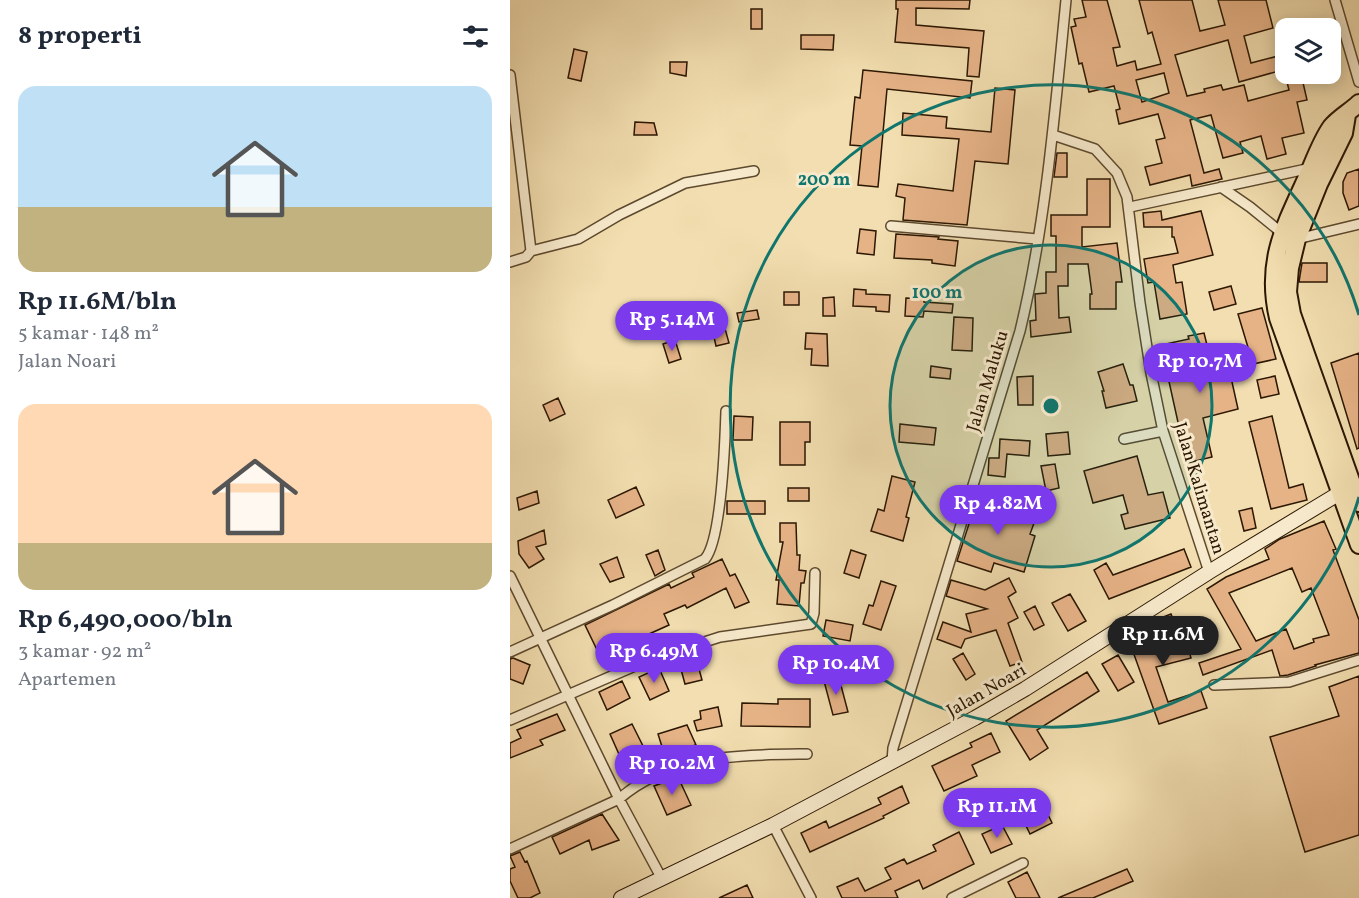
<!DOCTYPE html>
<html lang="id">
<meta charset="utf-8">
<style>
body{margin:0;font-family:Vollkorn,serif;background:#f6f6f7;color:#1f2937;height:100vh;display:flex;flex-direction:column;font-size:22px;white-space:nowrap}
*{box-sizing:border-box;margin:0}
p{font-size:20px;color:#747a83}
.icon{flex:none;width:33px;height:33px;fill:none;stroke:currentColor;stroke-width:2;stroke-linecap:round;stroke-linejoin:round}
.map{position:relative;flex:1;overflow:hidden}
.sheet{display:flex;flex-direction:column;background:#fff;width:510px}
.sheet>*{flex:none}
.tools{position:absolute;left:765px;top:18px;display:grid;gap:12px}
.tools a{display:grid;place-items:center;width:66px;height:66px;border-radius:12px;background:#fff;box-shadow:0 3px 15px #0003;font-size:30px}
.price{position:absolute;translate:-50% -51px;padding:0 14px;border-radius:21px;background:#7c3aed;color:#fff;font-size:20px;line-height:39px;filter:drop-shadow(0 2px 3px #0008)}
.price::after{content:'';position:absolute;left:50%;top:36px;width:18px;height:14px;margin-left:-9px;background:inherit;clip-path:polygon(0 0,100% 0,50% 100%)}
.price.active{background:#222;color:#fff}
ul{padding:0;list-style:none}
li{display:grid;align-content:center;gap:12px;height:318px;padding:0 18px}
li span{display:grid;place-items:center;height:186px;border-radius:18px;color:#555}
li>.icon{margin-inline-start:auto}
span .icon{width:108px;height:108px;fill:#fffc;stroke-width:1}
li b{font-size:26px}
h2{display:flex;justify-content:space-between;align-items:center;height:72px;padding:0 18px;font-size:26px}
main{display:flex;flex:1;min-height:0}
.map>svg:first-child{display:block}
.building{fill:#e6b387;stroke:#2b1702;stroke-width:1.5;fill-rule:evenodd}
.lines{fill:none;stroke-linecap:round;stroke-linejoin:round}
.street-casing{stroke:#5d492e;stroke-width:12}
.secondary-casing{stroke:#2b1702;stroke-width:16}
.highway-casing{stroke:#2b1702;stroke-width:20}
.street{stroke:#f7eacc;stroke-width:9}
.secondary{stroke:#f7eacc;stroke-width:14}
.highway{stroke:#f2deb0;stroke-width:16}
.ring{fill:none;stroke:#0f766e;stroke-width:3}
.labels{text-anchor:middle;stroke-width:6;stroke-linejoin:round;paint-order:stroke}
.street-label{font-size:18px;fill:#2b1702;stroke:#f7eacc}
.centre{fill:#0f766e;stroke:#f7eacc;stroke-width:3}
.ring-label{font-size:18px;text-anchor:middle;font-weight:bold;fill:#0f766e;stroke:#f7eacc;stroke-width:6;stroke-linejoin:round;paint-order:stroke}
</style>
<main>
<section class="sheet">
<h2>8 properti<svg class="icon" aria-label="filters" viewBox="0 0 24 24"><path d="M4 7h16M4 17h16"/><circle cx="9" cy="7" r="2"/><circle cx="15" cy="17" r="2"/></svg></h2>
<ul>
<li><span style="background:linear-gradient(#bfe0f5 65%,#c2b280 0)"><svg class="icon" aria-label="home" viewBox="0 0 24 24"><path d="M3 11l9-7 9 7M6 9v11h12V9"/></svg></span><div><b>Rp 11.6M/bln</b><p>5 kamar · 148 m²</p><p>Jalan Noari</p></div></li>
<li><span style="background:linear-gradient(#ffd9b3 75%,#c2b280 0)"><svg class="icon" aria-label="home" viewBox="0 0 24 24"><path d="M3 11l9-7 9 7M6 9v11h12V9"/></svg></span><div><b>Rp 6,490,000/bln</b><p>3 kamar · 92 m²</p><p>Apartemen</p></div></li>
</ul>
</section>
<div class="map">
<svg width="849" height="898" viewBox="0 0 849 898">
<rect width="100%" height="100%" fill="#f2deb0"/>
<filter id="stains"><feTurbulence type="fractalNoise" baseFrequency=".00333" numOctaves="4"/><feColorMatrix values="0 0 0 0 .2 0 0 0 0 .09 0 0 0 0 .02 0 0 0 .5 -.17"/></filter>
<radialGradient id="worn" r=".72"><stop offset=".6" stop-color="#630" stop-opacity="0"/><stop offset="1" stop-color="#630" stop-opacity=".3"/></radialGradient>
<path class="building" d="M386 0H460L459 9 406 8V25L474 31 469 77 457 76 459 48 385 42 388 9H386Z
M572 0H597L610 47 603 48 607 66 625 61 627 70 651 64 642 32 638 34 629 0H682L690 31 715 25 708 0H756L763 28 734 36 741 63 776 54V69L729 82 718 40 665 55 677 96 695 92 694 89 711 85 713 90 734 85 738 101 779 90 775 74H791L797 100 787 102 794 133 772 138 776 154 757 159 751 136 730 142 733 153 713 158 701 115 680 120 694 173 709 169 712 179 682 186 680 175 640 185 635 167 652 163 646 140 655 138 648 114 609 124 606 110 610 109 604 86 579 92 572 63 569 64 561 27 566 26 564 19 576 17ZM654 73 659 93 632 102 626 80Z
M241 9H252V29H241Z
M291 35H324L323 50 291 49Z
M64 49 77 52 71 81 58 78Z
M160 62H177L176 76 160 73Z
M353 70 462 81 460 98 377 89 368 187 348 185 352 146 340 145 345 97 350 98Z
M485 88 505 90 498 164 465 161 457 225 393 220 395 198 386 196 388 184 443 191 449 139 392 135 393 113 437 117 436 128 481 132Z
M125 122 144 123 147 135H124Z
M547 153H557V177H544Z
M849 169V206L839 210 833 193V182L837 173Z
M577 179H600V227H572V247L607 243 612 282H606V309H580V294H582L578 264H558V286H548L549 318 559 317 561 332 521 337 520 321 526 320 525 294 536 293V272H546V236H541V215H577Z
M651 211 652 220 691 211 703 255 663 265 666 283 672 282 677 314 650 319 644 282 638 283 634 259 668 253 664 237H662V227H634L633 213Z
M350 229 366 231 364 255 347 253Z
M386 234 429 237 428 239 448 241 445 266 422 263V260L384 258Z
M792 263H817V282H789Z
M721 286 726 304 704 310 699 292Z
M344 289 356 290V294L380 295 379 312 366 311V307L343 306Z
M274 292H289V305H274Z
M324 297 325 316H313V298Z
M396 298 414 299V302L443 304 442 313 414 311 413 317 395 316Z
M752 308 766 359 743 364 728 314Z
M247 310 249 319 229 322 227 313Z
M444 317 463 318 462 351 442 350Z
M214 325 219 343 206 346 202 328Z
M296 333 317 334 318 366 301 365 302 349H295Z
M694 333 701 361 724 356 728 371 720 373 728 409 693 418 702 457 677 463 658 377 686 370 682 351 654 357 651 345 679 339 678 336Z
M165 340 171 359 159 363 153 344Z
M849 353V448L847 449 821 363Z
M613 364 620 385H623L627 401 596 408 592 391H594L588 372Z
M421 366 441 369 440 379 420 377Z
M523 376V405H508L507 377Z
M765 376 769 394 751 398 747 380Z
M48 398 55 414 40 421 33 405Z
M224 416 243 417 242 440H223Z
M762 416 779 488 793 484 797 500 761 509 739 422Z
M270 422H300V442H295V465H270Z
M390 424 426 428 424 445 389 442Z
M558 432 560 454 538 456 536 434Z
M490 439 520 441 519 456 497 454 495 477 478 475 479 458H489Z
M627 456 638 495 653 492 660 518 615 529 611 515 618 513 613 495 583 503 574 471Z
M545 464 549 488 536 491 531 466Z
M382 476 405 482 396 517 399 518 393 541 361 531 368 509 374 511Z
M126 487 134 505 106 518 98 500Z
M278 488H299V501H278Z
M27 491 29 503 9 510 7 498Z
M469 493 527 515 520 534 525 536 514 572 484 563 481 572 447 561Z
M217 501H255V514H217Z
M742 508 746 528 734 531 729 511Z
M814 521 826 549 823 550 849 620V653L805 665 806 666 778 675 770 676 762 650 693 675 689 663 731 649 697 589 716 577 759 559 755 549 770 539ZM782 568 792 592 801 588 819 635 803 639 804 642 784 649 776 629 746 641 719 593Z
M270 523H286L287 555H290L289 570 296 571 294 583H291L289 606 267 604 269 580H266L273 542H270Z
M34 530 36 544 26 547 34 559 19 568 9 554 8 541Z
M674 549 681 567 599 599 584 570 596 563 603 575Z
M148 550 155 570 145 576 136 555Z
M341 550 356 555 349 578 334 573Z
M107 557 114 577 100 582 90 564Z
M212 559 220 576 225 574 239 602 225 608 216 588 177 608 175 605 154 614 159 625 90 656 75 625 159 584 161 588 184 577 182 573Z
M499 578 506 592 498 597 508 618 498 623 512 662 500 666 486 630 455 639 451 648 427 639 433 622 461 632 456 614 477 609 436 596 441 580 475 590Z
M371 581 386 586 371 630 353 624 359 605 363 606Z
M560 594 576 621 558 631 542 603Z
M525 606 534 625 524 630 514 612Z
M661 614 672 641 676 640 681 658 646 667 658 702 691 691 697 708 649 724 617 635 639 626 638 623Z
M316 620 343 625 340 641 313 636Z
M453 653 465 674 456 680 443 659Z
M608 655 624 682 608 691 592 664Z
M3 658 20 665 13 684 0 679V659Z
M186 658 192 680 175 684 169 662Z
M149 668 159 691 140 700 129 677Z
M577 672 589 691 527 730 538 748 520 760 496 721Z
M849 676V835L795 852 760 737 829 716 819 687Z
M329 678 338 712 323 715 314 681Z
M112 681 120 698 97 710 89 692Z
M268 699H300V727L231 726 232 703 268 704Z
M208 707 212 726 187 731 184 721 191 719 190 711Z
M47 714 55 730 30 740 33 745 0 758V743L11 738 7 730Z
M122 724 135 750 112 761 100 734Z
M177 725 186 745 154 753 148 734Z
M481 733 490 752 462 765 467 776 434 791 422 766 462 747 460 743Z
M168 777 181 805 157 815 144 786Z
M392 786 399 803 373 816 374 818 300 852 291 833 316 821 319 828 371 804 368 798Z
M529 796 542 823 520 834 507 807Z
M92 814 109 840 82 850 79 840 50 854 42 837Z
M492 825 502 844 481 853 472 834Z
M449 832 464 864 413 889 409 880 385 891 388 898H332L327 887 348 878 355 891 381 879 375 868 394 859 397 864 426 851 423 845Z
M10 852 15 862 17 861 30 893 20 898H8L0 881V869L5 867 0 856Z
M617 869 623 881 583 898H548Z
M517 872 530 898H506L498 882Z
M237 885 243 898H209Z"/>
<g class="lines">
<g class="street-casing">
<path id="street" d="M825 0 849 82
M0 75 21 251 16 257 0 262
M543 135 585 149 607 173 617 197 630 303 641 373 653 431 699 572
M711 187 740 207 772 233
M620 207 801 168
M381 226 527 239
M787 239 849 224
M21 251 68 239 109 215 175 183 244 171
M614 439 653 431
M0 576 109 799 152 879
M0 652 103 605 195 559C212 539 215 440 216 411
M704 685 779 682 849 660
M0 720 141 659 210 637 301 624 304 613 305 573
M382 762 383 748 510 331C536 223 545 110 556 0
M263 825 301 898
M0 849 109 799C160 754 233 755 297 754
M442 898 513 863"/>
</g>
<g class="secondary-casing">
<path id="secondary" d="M111 898 263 825 465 718 515 689 699 572 838 488"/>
</g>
<g class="highway-casing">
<path id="highway" d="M849 103C841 111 828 118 821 127 811 141 804 161 797 177 774 227 755 262 768 318L849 545
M837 115 834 133 809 184 787 239 780 268 778 292 782 314 796 354 849 503"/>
</g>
<use href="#street" class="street"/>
<use href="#secondary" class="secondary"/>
<use href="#highway" class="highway"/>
</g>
<circle cx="541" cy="406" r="161" fill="#0f766e" fill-opacity=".12"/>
<g class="ring">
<circle cx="541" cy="406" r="161"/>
<path d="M849 497A321 321 0 1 1 849 315"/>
</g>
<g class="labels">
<g class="street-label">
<text transform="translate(477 381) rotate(-73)" y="6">Jalan Maluku</text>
<text transform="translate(690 488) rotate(73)" y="6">Jalan Kalimantan</text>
<text transform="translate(476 690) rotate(-30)" y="6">Jalan Noari</text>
</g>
</g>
<circle cx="541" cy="406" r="9" class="centre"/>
<g class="ring-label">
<text x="314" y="185">200 m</text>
<text x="427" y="298">100 m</text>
</g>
<rect width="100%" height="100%" filter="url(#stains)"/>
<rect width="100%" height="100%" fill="url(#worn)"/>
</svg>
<div class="tools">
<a><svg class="icon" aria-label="layers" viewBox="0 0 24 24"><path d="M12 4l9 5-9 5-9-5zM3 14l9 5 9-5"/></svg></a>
</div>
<b class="price" style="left:162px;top:352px">Rp 5.14M</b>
<b class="price" style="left:690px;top:394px">Rp 10.7M</b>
<b class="price" style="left:488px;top:536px">Rp 4.82M</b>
<b class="price active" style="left:653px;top:667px">Rp 11.6M</b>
<b class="price" style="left:144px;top:684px">Rp 6.49M</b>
<b class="price" style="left:326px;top:696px">Rp 10.4M</b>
<b class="price" style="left:162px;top:796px">Rp 10.2M</b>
<b class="price" style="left:487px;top:839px">Rp 11.1M</b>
</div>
</main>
